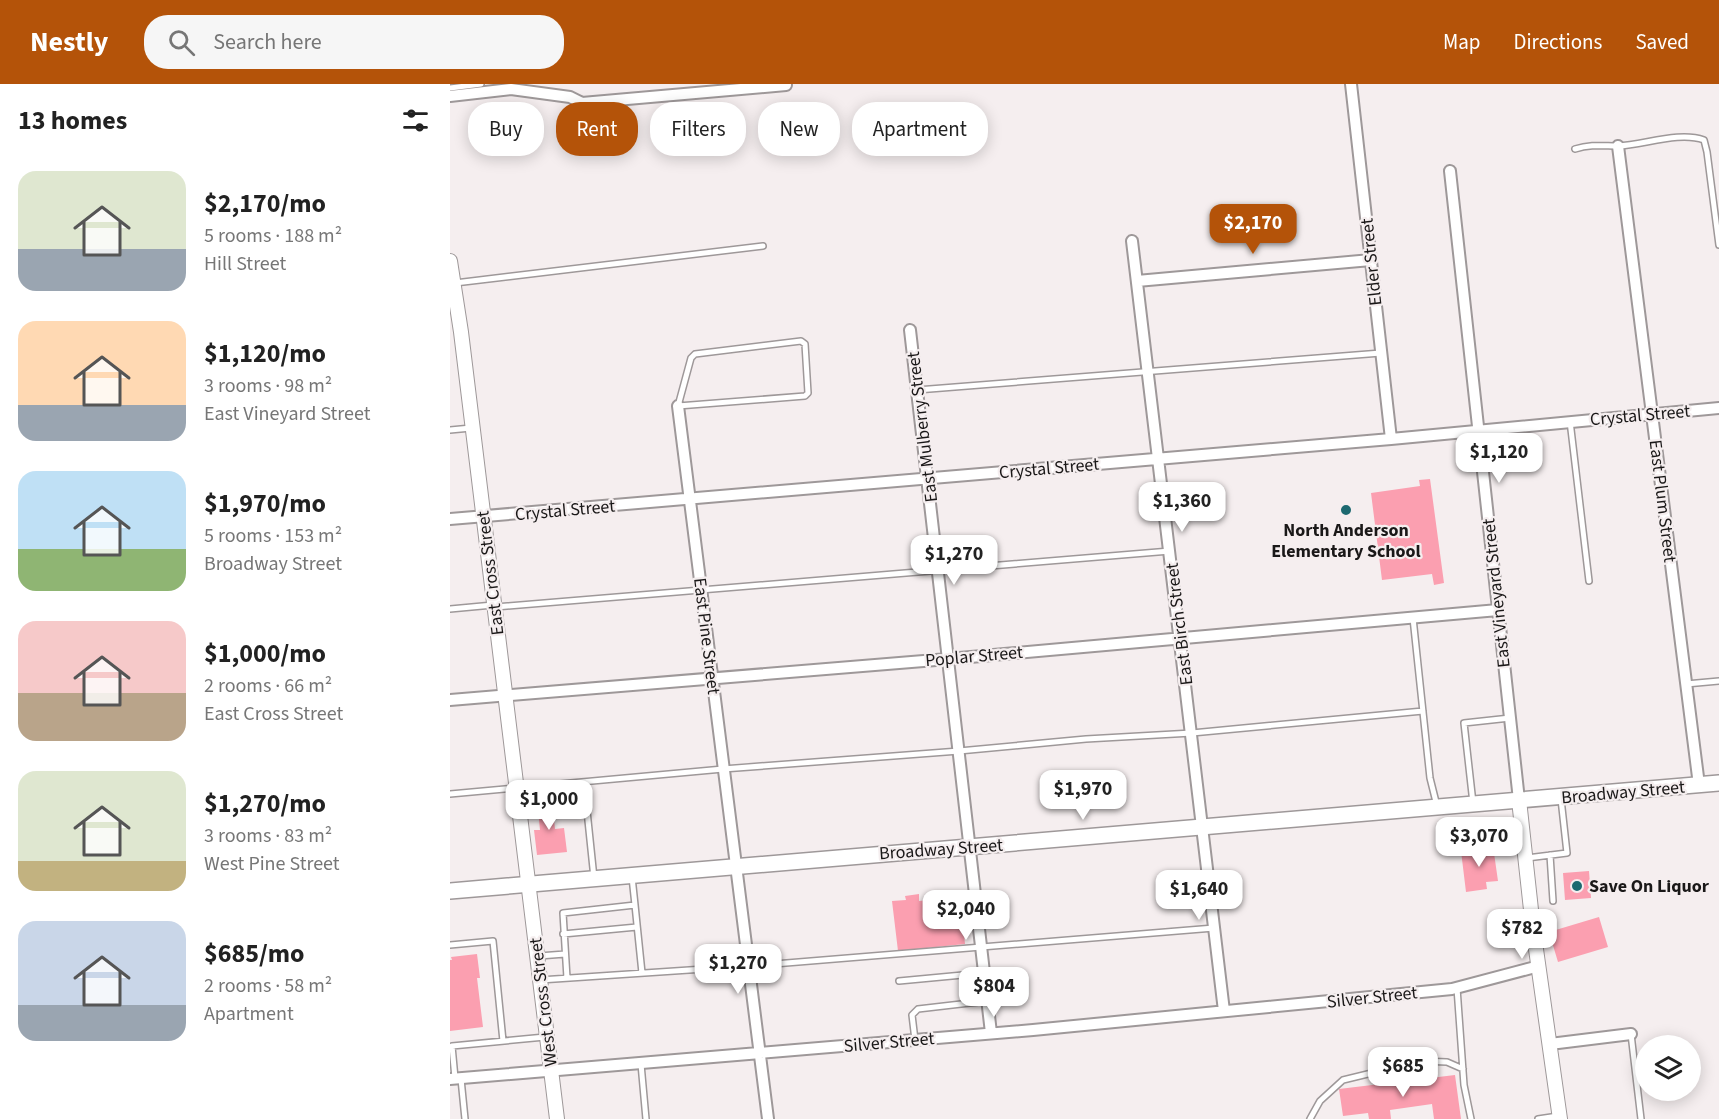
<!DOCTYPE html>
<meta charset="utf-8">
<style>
body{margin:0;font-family:"Source Sans 3",sans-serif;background:#f6f6f6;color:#222;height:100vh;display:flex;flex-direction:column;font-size:22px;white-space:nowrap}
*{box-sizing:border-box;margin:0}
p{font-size:20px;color:#767676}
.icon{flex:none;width:33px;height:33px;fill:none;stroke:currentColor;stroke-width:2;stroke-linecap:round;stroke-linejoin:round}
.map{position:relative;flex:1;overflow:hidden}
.drawer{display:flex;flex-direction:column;background:#fff;width:450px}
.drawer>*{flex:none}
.guide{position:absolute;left:18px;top:18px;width:570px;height:54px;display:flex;gap:12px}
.buttons{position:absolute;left:1185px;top:951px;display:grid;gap:12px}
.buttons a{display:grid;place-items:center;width:66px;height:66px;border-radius:50%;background:#fff;box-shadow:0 3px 15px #0003;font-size:30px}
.price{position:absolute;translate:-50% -51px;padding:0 14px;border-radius:12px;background:#fff;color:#222;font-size:20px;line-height:39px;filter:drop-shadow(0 2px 3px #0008)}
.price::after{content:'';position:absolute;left:50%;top:36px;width:18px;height:14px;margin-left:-9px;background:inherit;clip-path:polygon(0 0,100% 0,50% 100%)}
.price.on{background:#b45309;color:#fff}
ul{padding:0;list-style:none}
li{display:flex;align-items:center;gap:18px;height:150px;padding:0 18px}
li span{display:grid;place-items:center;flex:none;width:168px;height:120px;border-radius:18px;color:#555}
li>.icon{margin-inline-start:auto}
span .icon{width:72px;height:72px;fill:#fffc;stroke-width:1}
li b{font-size:26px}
h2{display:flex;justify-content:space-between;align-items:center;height:72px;padding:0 18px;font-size:26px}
.tag{padding:0 21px;border-radius:24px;background:#fff;box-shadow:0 3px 15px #0003;font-size:21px;line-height:54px}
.tag.on{background:#b45309;color:#fff}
header{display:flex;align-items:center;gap:36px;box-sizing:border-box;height:84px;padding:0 30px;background:#b45309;color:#fff}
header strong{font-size:28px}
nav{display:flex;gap:33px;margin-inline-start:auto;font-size:21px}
.search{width:420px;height:54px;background:#f6f6f6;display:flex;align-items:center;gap:15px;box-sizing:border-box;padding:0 21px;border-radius:24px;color:#767676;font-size:22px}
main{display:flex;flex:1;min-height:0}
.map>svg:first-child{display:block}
.building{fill:#fb9fb0}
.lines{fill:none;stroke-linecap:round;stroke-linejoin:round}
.service-casing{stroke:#9e9899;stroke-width:8}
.minor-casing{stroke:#9e9899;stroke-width:14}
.tertiary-casing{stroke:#9e9899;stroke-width:16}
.secondary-casing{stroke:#9e9899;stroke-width:18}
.service{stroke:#fff;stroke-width:5}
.minor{stroke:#fff;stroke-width:10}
.tertiary{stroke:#fff;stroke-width:14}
.secondary{stroke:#fff;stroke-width:15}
.poi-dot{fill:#1d6970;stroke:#f5eeef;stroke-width:2}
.labels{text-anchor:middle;stroke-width:4.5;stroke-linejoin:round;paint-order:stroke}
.street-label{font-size:18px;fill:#1a1818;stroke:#f5eeef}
.poi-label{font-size:18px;font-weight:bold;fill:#1a1818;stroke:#f5eeef}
</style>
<header>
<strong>Nestly</strong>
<div class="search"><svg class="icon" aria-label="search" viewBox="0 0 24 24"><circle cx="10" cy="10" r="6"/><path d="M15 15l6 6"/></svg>Search here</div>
<nav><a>Map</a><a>Directions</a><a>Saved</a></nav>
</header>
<main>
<section class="drawer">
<h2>13 homes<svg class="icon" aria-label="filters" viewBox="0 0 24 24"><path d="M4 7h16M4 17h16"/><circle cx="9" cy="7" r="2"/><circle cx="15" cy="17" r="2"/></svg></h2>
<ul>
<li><span style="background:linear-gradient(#dfe7d0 65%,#9aa5b1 0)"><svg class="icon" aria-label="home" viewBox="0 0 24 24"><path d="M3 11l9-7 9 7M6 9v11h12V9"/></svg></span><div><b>$2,170/mo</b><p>5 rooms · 188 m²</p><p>Hill Street</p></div></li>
<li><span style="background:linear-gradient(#ffd9b3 70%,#9aa5b1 0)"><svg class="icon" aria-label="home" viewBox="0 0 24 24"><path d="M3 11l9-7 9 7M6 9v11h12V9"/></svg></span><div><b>$1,120/mo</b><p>3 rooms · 98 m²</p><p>East Vineyard Street</p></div></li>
<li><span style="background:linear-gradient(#bfe0f5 65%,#8fb573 0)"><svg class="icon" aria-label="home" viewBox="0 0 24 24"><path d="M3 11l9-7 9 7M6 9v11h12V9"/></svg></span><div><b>$1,970/mo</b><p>5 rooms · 153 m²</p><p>Broadway Street</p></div></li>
<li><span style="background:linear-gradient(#f6c9c9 60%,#b9a48a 0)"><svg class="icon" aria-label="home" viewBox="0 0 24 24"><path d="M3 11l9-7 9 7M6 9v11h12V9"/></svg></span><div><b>$1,000/mo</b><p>2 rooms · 66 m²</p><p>East Cross Street</p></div></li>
<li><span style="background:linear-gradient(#dfe7d0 75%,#c2b280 0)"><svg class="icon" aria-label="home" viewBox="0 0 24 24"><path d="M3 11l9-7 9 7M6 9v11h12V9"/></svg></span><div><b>$1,270/mo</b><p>3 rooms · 83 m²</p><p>West Pine Street</p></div></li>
<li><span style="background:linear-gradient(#c9d6e8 70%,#9aa5b1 0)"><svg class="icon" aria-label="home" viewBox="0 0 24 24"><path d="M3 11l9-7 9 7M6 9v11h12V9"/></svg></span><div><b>$685/mo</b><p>2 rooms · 58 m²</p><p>Apartment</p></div></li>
</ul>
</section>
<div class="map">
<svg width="1269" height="1035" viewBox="0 0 1269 1035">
<rect width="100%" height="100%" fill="#f5eeef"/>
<path class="building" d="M980 395 994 499 984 501 982 490 932 496 921 409 970 402 969 396Z
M102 715 105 745 114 744 117 768 87 771 84 746H90L87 716Z
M1043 762 1048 797 1036 798 1037 805 1016 808 1011 767Z
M1139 787 1141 814 1115 816 1113 789Z
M469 810V817L504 813 507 842 513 841 515 860 448 867 442 817 456 816 455 812Z
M1149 833 1158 863 1108 878 1099 848Z
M27 870 30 894H27L33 943 0 947V876H2L1 873Z
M1005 991 1011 1035H984L982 1020 940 1026 941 1035H919L918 1029 893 1032 889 1005Z"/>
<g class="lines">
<g class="service-casing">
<path id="service" d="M0 4 31 0
M1125 65C1141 60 1153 62 1168 62 1194 61 1229 47 1254 56L1257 68 1269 161
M5 199 313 162
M351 257 355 260 358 309 355 312 228 322 241 274 245 270Z
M467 306 931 269
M1120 337 1139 497
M0 346 21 344
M46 523 720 467
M0 525 43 521
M963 534 980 694 987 722
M1236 600 1269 597
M134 698 144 794
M0 710 273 685 509 667 636 655 742 649 973 627
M1023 719 1014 639 1060 634
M1100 771 1103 817
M1077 774 1117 769 1111 715
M182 793 185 821
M113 850 187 843
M0 861 43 857 53 957
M89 872 115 870
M117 894 113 829 185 821 192 889
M90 896 299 882 764 844
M449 897 534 889
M1007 904 1014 1001 1021 1035
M1181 950 1191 1035
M465 956 462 931 468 925 537 917
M191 980 196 1035
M5 994 2 962 95 953
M11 995 15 1035
M860 1035 870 1017 893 996 971 977 997 978 1013 985
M1088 1035 1108 1032"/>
</g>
<g class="minor-casing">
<path id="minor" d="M901 0 941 355
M0 12 61 5 120 13 132 19 336 1
M1168 62 1249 701
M1000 87 1069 716
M682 157 774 927
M687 197 921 176
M460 246 541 949
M228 322 318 1035
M0 435 941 355 1269 324
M0 616 498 575 1048 526
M1100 960 1181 950
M0 995 583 946 1002 905 1089 882"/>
</g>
<g class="tertiary-casing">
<path id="tertiary" d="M0 177 11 248 107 1035
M1069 716 1083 844 1110 1035"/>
</g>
<g class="secondary-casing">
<path id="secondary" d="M0 807 1269 699"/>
</g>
<use href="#service" class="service"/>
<use href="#minor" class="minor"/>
<use href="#tertiary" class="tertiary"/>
<use href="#secondary" class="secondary"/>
</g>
<g class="poi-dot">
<circle cx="896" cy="426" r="6"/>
<circle cx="1127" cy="802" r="6"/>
</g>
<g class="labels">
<g class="street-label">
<text transform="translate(921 178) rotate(-96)" y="6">Elder Street</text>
<text transform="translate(1190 331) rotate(-5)" y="6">Crystal Street</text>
<text transform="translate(472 343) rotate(-97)" y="6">East Mulberry Street</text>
<text transform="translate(599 384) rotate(-5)" y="6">Crystal Street</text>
<text transform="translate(1213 417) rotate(83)" y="6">East Plum Street</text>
<text transform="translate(115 426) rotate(-5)" y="6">Crystal Street</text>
<text transform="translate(40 489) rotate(-97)" y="6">East Cross Street</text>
<text transform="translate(1046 509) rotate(-96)" y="6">East Vineyard Street</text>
<text transform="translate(729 540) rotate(-97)" y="6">East Birch Street</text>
<text transform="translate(257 552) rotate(83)" y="6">East Pine Street</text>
<text transform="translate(524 572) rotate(-5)" y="6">Poplar Street</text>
<text transform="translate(1173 708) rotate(-5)" y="6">Broadway Street</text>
<text transform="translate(491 765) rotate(-4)" y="6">Broadway Street</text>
<text transform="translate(922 913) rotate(-6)" y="6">Silver Street</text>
<text transform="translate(93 918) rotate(-97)" y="6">West Cross Street</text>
<text transform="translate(439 958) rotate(-5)" y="6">Silver Street</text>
</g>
<g class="poi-label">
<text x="896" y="452">North Anderson<tspan x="896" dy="21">Elementary School</tspan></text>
<text x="1139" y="808" text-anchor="start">Save On Liquor</text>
</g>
</g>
</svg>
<div class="buttons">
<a><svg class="icon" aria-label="layers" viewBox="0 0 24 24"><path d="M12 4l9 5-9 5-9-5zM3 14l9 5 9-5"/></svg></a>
</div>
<b class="price on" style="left:803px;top:171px">$2,170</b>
<b class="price" style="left:1049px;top:400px">$1,120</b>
<b class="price" style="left:732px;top:449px">$1,360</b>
<b class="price" style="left:504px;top:502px">$1,270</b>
<b class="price" style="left:633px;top:737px">$1,970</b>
<b class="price" style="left:99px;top:747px">$1,000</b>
<b class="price" style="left:1029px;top:784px">$3,070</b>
<b class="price" style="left:749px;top:837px">$1,640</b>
<b class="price" style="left:516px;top:857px">$2,040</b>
<b class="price" style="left:1072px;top:876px">$782</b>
<b class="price" style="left:288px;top:911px">$1,270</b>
<b class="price" style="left:544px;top:934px">$804</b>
<b class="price" style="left:953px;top:1014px">$685</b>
<div class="guide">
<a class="tag">Buy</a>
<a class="tag on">Rent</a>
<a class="tag">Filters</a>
<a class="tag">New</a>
<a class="tag">Apartment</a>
</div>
</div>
</main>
